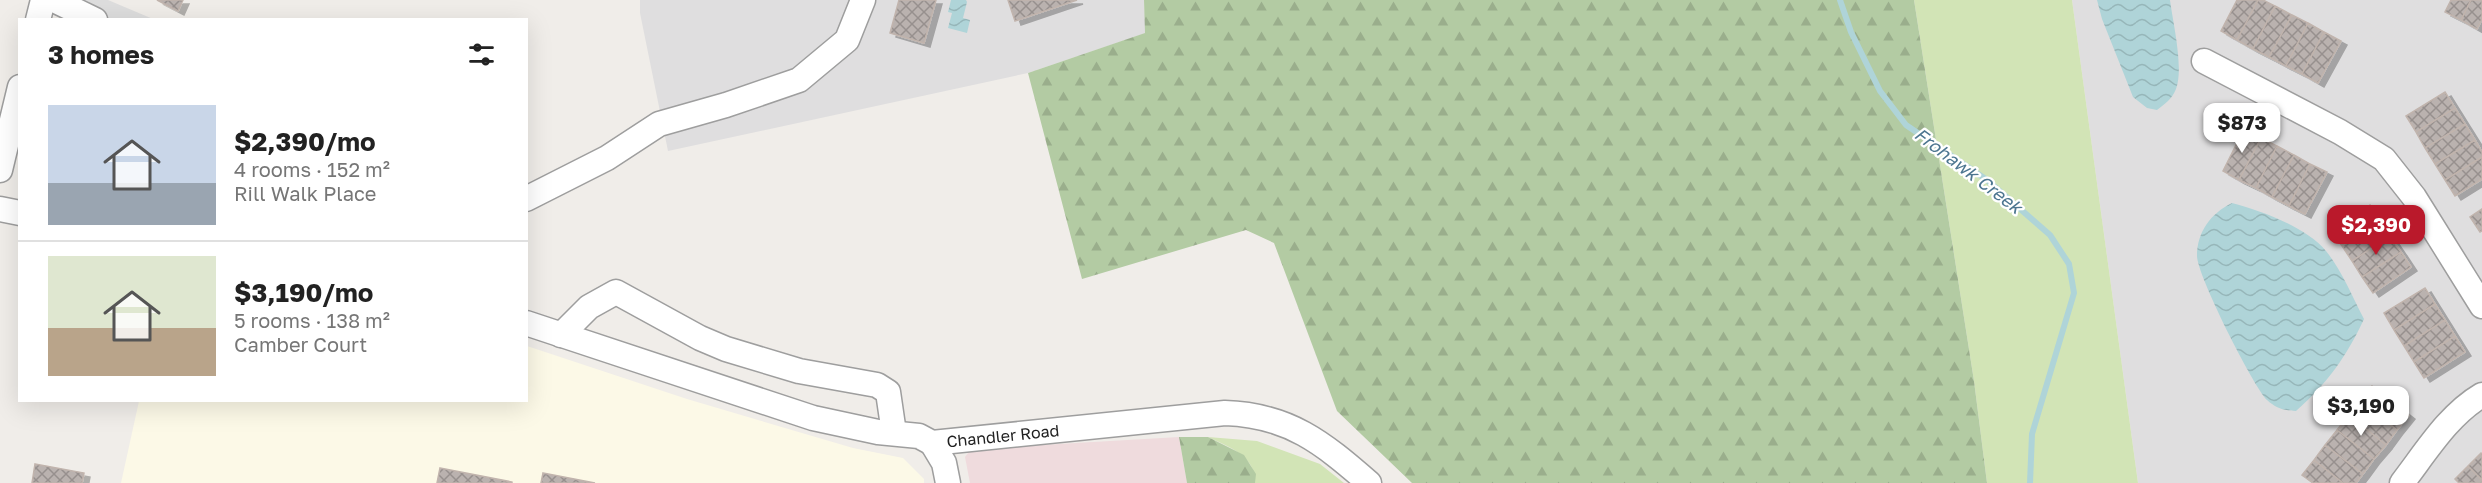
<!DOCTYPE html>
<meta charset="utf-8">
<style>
body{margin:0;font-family:"Golos Text",sans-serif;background:#f6f6f6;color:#222;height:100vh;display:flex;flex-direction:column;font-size:22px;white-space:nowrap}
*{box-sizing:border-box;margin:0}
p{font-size:20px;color:#767676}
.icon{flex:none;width:33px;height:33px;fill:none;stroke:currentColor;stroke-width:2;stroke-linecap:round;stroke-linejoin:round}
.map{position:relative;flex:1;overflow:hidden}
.side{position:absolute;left:18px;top:18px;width:510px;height:384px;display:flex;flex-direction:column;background:#fff;border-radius:0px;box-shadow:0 6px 24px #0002}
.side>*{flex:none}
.price{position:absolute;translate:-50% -51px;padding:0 14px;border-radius:12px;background:#fff;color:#222;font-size:20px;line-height:39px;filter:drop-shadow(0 2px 3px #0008)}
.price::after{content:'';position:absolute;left:50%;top:36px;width:18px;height:14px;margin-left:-9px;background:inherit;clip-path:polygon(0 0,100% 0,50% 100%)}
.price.selected{background:#ba192b;color:#fff}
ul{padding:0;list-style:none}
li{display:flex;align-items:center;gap:18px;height:150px;padding:0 30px}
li+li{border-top:2px solid #e0e0e0}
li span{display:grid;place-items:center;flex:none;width:168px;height:120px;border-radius:0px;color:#555}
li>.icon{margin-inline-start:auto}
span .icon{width:72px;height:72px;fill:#fffc;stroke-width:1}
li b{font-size:26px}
h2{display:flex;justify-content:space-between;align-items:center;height:72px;padding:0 30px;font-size:26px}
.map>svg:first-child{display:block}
.residential{fill:#dfdedf}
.commercial{fill:#efdbdd}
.education{fill:#fcf9e7}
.grass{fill:#d2e4b6}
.forest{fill:url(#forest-firs)}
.parking{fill:#ddd}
.water{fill:url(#water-waves)}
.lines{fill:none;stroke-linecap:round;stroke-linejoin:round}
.stream{stroke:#afd4d8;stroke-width:6}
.building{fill:url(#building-cross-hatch);stroke:#c1b4ad;stroke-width:1.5;filter:url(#shadow)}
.minor-casing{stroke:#9e9e9e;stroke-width:27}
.minor{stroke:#fff;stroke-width:24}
.labels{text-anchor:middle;stroke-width:4.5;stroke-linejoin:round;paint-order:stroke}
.street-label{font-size:16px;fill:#212121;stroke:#fff}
.water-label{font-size:18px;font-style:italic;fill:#4d7690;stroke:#fff}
</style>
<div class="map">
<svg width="2482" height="483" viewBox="0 0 2482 483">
<defs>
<pattern id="forest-firs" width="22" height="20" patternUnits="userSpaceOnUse" patternTransform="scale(1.5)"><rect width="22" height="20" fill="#b3cba3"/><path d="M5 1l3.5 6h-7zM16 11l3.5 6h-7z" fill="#9aae8c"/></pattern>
<pattern id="water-waves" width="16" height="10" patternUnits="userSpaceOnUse" patternTransform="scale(1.5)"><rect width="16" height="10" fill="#afd4d8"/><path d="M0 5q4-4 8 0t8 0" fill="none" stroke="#96b6b9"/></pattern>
<pattern id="building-cross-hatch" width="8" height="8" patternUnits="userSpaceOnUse" patternTransform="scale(1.5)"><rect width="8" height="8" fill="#bab2af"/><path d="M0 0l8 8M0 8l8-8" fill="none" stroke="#97908e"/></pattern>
<filter id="shadow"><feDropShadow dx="6" dy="4" stdDeviation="0" flood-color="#0004"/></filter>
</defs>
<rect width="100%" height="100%" fill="#f0ede9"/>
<path class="residential" d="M640 0H1144L1146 33 1028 73 668 151 640 13Z
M2072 0H2482V483H2138Z"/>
<path class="commercial" d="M1179 437 1187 483H970L965 457 971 449Z"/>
<path class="education" d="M527 346 687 399 853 448 903 458 924 479V483H121L139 401 526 400Z"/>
<path class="grass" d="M1914 0H2072L2138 483H1987L1974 381Z
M1208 437 1257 441 1320 464 1344 483H1255C1256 456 1229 447 1208 437Z"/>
<path class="forest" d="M1144 0H1914L1974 381 1987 483H1412L1337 411 1274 243 1246 230 1082 279 1028 73 1145 33Z
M1179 437H1208L1244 455 1256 474 1255 483H1187Z"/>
<path class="parking" d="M77 0H108L153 19 69 20Z"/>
<path class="water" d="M951 0H966L967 2 963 18 970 20 967 33 948 28 952 13 948 12Z
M2097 0H2170C2173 23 2184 68 2176 89 2172 99 2165 104 2157 110L2147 108 2133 97 2102 19Z
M2232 203C2262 211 2306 227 2326 251 2341 269 2353 298 2364 319 2347 356 2326 385 2296 411 2283 410 2277 409 2267 400 2253 386 2197 275 2197 256 2197 232 2211 213 2232 203Z"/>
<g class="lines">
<path class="stream" d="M1840 0 1851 32 1880 91 1906 125 1987 180 2050 235 2069 264 2074 293 2032 434 2030 483"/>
</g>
<path class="building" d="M157 0H183L178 11Z
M899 0H936L924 43 890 33Z
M1008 0H1077L1015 21Z
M2237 0H2258L2237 40 2221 31Z
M2258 0H2263L2275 6 2253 49 2237 40Z
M2451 0H2471L2461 20 2445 12Z
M2471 0H2482V19L2477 29 2461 20Z
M2275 6 2292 15 2269 57 2253 49Z
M2292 15 2308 23 2286 66 2269 57Z
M2308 23 2324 32 2302 74 2286 66Z
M2324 32 2341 41 2318 83 2302 74Z
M2445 92 2455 108 2416 132 2406 116Z
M2455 108 2465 124 2425 148 2416 132Z
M2465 124 2475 140 2435 164 2425 148Z
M2244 129 2261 138 2239 180 2223 171Z
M2261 138 2277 146 2256 188 2239 180Z
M2475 140 2482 152V157L2445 180 2435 164Z
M2277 146 2294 155 2272 197 2256 188Z
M2294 155 2310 164 2289 206 2272 197Z
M2482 157V179L2455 196 2445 180Z
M2310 164 2327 172 2305 214 2289 206Z
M2370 205 2380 220 2342 246 2331 230Z
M2482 209V231L2480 232 2470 217Z
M2380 220 2390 236 2352 261 2342 246Z
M2390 236 2401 252 2362 277 2352 261Z
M2401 252 2411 267 2373 293 2362 277Z
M2425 288 2435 304 2394 330 2384 313Z
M2435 304 2445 320 2404 346 2394 330Z
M2445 320 2455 336 2414 362 2404 346Z
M2455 336 2465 352 2424 378 2414 362Z
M2372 386 2409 415 2397 430 2360 401Z
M2360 401 2397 430 2386 445 2349 415Z
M2349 415 2386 445 2374 459 2337 430Z
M2337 430 2374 459 2363 474 2325 445Z
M2325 445 2363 474 2356 483H2343L2314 460Z
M2481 453 2482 454V480L2468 466Z
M2314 460 2343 483H2313L2302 475Z
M35 464 84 473 82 483H32Z
M2468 466 2482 480V483H2459L2455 479Z
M440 468 512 482V483H437Z
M543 473 595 483H541Z"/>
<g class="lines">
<g class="minor-casing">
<g id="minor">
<path d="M54 0 95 20"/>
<path d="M38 20 43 0"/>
<path d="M2204 61 2340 132 2384 159 2414 197 2482 306"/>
<path d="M0 170 20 87"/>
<path d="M526 199 607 158 659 124 726 105 799 80 847 40 863 0"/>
<path d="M0 209 20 213"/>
<path id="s1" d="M526 323 813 418 878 432 919 436 932 443 1225 413C1289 415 1323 443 1369 483"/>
<path d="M561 335 589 307 616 292 700 338 726 349 799 371 877 385 888 392 894 433"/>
<path d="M932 443 944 463 948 483"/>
<path d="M2402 483C2426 452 2448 415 2482 395"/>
</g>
</g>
<use href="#minor" class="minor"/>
</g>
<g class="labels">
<g class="street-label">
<text dy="6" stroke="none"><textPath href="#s1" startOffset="496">Chandler Road</textPath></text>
</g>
<g class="water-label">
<text transform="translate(1968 171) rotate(37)" y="6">Frohawk Creek</text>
</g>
</g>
</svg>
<b class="price" style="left:2242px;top:154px">$873</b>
<b class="price selected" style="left:2376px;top:256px">$2,390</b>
<b class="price" style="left:2361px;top:437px">$3,190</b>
<section class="side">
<h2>3 homes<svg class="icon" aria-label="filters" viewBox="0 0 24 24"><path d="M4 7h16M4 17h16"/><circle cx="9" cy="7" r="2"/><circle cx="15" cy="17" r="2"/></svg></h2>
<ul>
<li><span style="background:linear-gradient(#c9d6e8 65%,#9aa5b1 0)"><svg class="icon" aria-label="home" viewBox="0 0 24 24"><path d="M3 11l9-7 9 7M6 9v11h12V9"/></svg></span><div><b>$2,390/mo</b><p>4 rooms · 152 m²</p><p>Rill Walk Place</p></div></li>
<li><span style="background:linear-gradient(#dfe7d0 60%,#b9a48a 0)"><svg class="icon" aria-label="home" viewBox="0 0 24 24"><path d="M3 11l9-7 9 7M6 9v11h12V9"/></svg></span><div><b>$3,190/mo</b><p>5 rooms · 138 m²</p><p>Camber Court</p></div></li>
</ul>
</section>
</div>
